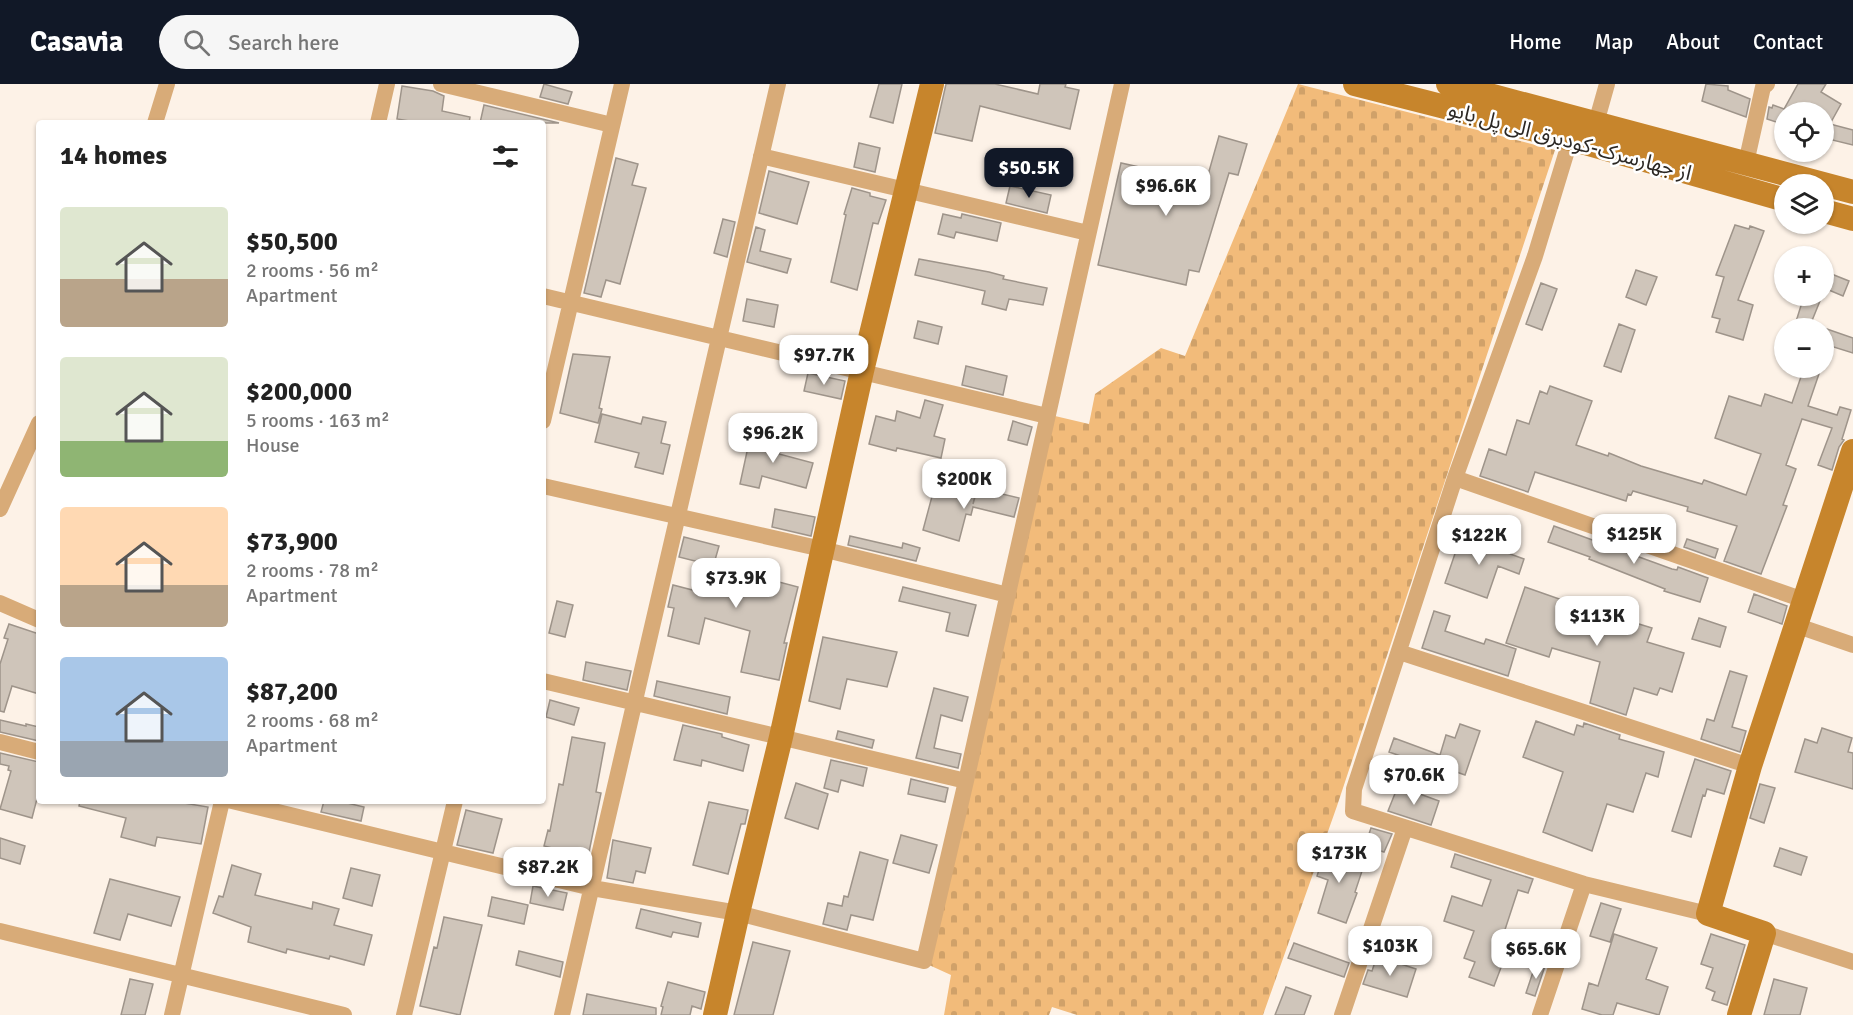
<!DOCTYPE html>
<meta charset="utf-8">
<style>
body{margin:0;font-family:Signika,"Noto Sans Arabic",sans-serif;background:#f6f6f6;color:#222;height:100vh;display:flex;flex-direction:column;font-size:22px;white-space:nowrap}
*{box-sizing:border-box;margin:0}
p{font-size:20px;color:#767676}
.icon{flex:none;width:33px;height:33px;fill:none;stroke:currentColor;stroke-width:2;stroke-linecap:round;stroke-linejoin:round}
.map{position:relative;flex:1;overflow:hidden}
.side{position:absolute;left:36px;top:36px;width:510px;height:684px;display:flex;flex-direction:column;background:#fff;border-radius:6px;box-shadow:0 2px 4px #0004}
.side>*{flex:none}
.fabs{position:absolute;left:1774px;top:18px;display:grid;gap:12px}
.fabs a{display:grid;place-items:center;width:60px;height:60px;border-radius:50%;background:#fff;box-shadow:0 2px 4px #0004;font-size:30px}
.price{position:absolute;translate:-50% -51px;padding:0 14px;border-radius:12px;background:#fff;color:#222;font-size:20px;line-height:39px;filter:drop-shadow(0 2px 3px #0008)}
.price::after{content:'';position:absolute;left:50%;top:36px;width:18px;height:14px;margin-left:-9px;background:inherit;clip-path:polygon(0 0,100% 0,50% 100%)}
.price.selected{background:#111827;color:#fff}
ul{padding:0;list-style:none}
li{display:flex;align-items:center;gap:18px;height:150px;padding:0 24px}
li span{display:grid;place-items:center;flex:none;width:168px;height:120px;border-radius:6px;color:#555}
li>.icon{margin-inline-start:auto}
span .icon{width:72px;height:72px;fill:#fffc;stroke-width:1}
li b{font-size:26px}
h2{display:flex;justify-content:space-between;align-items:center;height:72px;padding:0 24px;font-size:26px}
header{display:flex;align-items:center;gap:36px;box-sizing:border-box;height:84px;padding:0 30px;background:#111827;color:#fff}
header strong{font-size:28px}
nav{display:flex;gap:33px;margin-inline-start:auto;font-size:21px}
.search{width:420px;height:54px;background:#f6f6f6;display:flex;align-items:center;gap:15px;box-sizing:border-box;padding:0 21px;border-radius:33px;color:#767676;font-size:22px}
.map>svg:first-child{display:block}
.cemetery{fill:url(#cemetery-stones)}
.building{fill:#cfc5ba;stroke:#9e948a;stroke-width:1.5}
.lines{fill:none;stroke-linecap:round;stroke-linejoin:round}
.street{stroke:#d8ab78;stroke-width:16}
.secondary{stroke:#c7852c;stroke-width:24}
.labels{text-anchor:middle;stroke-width:5;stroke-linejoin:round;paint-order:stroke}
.street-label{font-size:21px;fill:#2c2824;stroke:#fff}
</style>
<header>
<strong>Casavia</strong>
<div class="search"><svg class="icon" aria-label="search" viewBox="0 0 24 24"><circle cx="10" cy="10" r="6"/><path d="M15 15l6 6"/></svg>Search here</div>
<nav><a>Home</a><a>Map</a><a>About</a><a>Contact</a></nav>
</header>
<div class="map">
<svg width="1853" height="931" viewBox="0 0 1853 931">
<defs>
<pattern id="cemetery-stones" width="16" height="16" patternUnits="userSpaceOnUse" patternTransform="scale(1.5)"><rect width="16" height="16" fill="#f2bb7a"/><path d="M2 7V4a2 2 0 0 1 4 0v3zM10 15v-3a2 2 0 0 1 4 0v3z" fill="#d0a169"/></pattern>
</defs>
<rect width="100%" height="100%" fill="#fdf2e7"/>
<path class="cemetery" d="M1298 0 1555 66 1337 722 1263 931H1077L1052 923 1049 931H944L951 891 929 881 1055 332 1089 340 1095 310 1161 264 1185 272Z"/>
<path class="building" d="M544 0 572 8 568 20 540 13Z
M879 0H902L893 39 870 33Z
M946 0H995L1038 10 1040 0H1066L1065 3 1079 6 1070 45 980 22 972 57 935 49Z
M1706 0 1728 2V6L1750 15 1746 33 1702 17Z
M1798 0H1826L1821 8 1841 20 1830 40 1853 46V61L1824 54V28H1785V41L1767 35 1769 23 1772 24 1773 21 1784 25Z
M402 2 433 7 444 12 442 27 470 33 469 39H422L397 35Z
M484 21 559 39H480Z
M1219 52 1247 60 1238 91 1229 89 1199 188 1189 186 1186 201 1098 181 1121 79 1206 98Z
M859 59 880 64 875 88 854 83Z
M616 74 638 80 632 101 646 104 620 200 606 196 601 213 584 209Z
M769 87 809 98 797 140 759 129Z
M1010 102 1051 111 1047 129 1006 119Z
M852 104 870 109V112L886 116 878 140 873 139 857 206 831 198 846 131 844 130Z
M943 130 961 134 962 130 1001 139 997 157 956 148 954 154 938 150Z
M723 135 735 138 727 173 714 169Z
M1735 141 1749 145 1750 142 1764 147 1738 216 1753 221 1743 256 1716 248 1720 235 1712 233 1724 193 1716 191Z
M756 143 765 146 760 167 791 175 787 189 747 178Z
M919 175 989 188 1004 192 1003 195 1047 204 1043 221 1009 215 1006 226 982 220 985 207 915 191Z
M1636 186 1657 193 1646 221 1626 213Z
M1824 187 1849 197 1843 212 1824 204Z
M1541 199 1557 205 1542 246 1526 240Z
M1804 212H1822L1809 244H1794Z
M747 215 778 221 774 243 743 237Z
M918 237 942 243 938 260 914 254Z
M1619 240 1635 246 1621 288 1604 282Z
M1824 244 1853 254V269L1824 260Z
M573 270 610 273 599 324 602 325 598 339 560 329Z
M966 282 1007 292 1003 311 962 301Z
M1804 284H1821L1808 322 1837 331 1840 323 1851 326 1842 355 1844 356 1839 363 1832 386 1818 381 1832 344 1802 335 1786 381 1796 385 1783 421 1787 422 1761 490 1724 477 1737 442 1687 427 1688 423 1633 407 1631 411 1628 410 1626 417 1535 388 1528 408 1480 392 1489 365 1506 371 1517 336 1529 340 1540 307 1547 310 1550 302 1592 317 1576 361 1608 372 1609 369 1641 382 1702 400 1704 396 1746 411 1761 370 1715 354 1729 312 1761 322 1765 310 1792 319Z
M808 289 845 297 841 315 804 307Z
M925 316 943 321 934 352 945 355 941 374 897 364 896 367 869 360 876 332 895 337 897 327 920 334Z
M602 330 641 340 643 333 666 338 661 359 670 361 663 390 635 383 639 369 595 358Z
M1013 337 1032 343 1027 361 1008 356Z
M751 349 782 354 779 370 813 379 806 404 762 392 759 404 740 400Z
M977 404 1019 414 1014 433 973 423 971 431 966 430 959 457 923 446 934 405 975 413 973 420Z
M775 425 815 433 811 452 772 443Z
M1554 442 1672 485 1677 486 1678 483 1708 494 1700 518 1664 507 1665 505 1589 475 1590 473 1548 458Z
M850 452 902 464 903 459 920 464 916 477 848 461Z
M1461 452 1524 475 1519 490 1498 482 1487 514 1445 499Z
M684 453 719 462 715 476 761 490 760 493 798 503 784 559H787L779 596 741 588 750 547 705 534 699 560 668 552 674 524 668 523 673 501 704 509 711 481 679 473Z
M1687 455 1718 465 1715 474 1684 463Z
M903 503 976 521 968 552 946 547 950 529 899 517Z
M1525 503 1585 524V526L1612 535 1613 532 1652 544 1647 558 1684 569 1672 608 1660 604 1657 611 1634 604 1626 631 1590 619 1600 578 1552 564 1549 573 1506 559Z
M1754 510 1787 522 1782 540 1748 528Z
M557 517 573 521 565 553 549 549Z
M1434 527 1450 532 1445 547 1484 560 1486 555 1516 565 1508 592 1422 564Z
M1699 534 1726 543 1720 563 1692 555Z
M9 540 39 550V610L12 602 4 628 0 627V580L8 555 4 554Z
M823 553 897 568 887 603 847 595 840 625 809 617Z
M586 578 631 587 627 606 583 596Z
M1730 587 1747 592 1732 643 1746 647 1740 668 1701 655 1707 635 1714 637Z
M657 597 730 613 727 630 654 612Z
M934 604 968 613 962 637 941 631 934 664 961 670 958 684 916 674Z
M550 616 579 624 574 641 546 633Z
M0 636 26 642V640L39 643V657L0 648Z
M1536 637 1574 651 1577 641 1583 643 1584 639 1620 651 1619 655 1664 668 1658 693 1646 689 1633 728 1607 720 1592 767 1543 748 1563 688 1523 673Z
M1460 640 1480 647 1465 691 1448 685 1447 688 1389 668 1394 654 1440 671 1446 651 1455 654Z
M683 641 722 650V653L749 661 743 687 702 676 701 682 674 676Z
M1822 644 1852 654 1848 668 1853 669V705L1795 688 1805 655 1817 659Z
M838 647 874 656 872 664 836 655Z
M572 653 605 659 596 708 601 709 588 773 544 762 548 746 550 747 559 700 563 701Z
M0 669 39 678V707L32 734 0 725 11 687 8 686 9 682 0 680Z
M1695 675 1731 687 1724 710 1707 705 1705 712 1703 711 1691 753 1672 747Z
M831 676 867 684 863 702 841 696 838 708 824 704Z
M911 695 948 704 945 718 908 710Z
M796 699 828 710 818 745 785 734Z
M1760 700 1775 704 1764 739 1750 734Z
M1398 702 1439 717 1431 741 1388 727Z
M80 717H172L208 723 201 760 157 753 155 762 121 753 126 734 79 722Z
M324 717H339L364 723 361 737 321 728Z
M709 718 748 726 745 740H741L728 790 693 781Z
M466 726 502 735 493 769 457 761Z
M1371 744 1392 750 1384 768 1365 762Z
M901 751 937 761 929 789 893 779Z
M0 754 25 762 20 780 0 774Z
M613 756 651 764 645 789 636 787 633 799 607 794Z
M1780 764 1807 773 1801 791 1774 782Z
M1326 765 1365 778 1355 808 1357 809 1346 839 1318 829 1328 796 1317 792Z
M860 768 888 776 873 836 851 831 847 846 823 840 828 819 842 822 844 812 848 813Z
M1455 770 1533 795 1528 809 1518 806 1497 870 1505 873 1494 902 1469 893 1475 878 1464 874 1474 847 1444 837 1452 812 1482 822 1491 796 1451 783Z
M232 781 261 790 255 811 312 825 313 818 339 825 334 841 372 851 364 881 330 872 329 875 287 865 286 869 248 858 251 843 213 829 219 812 223 813Z
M351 784 380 791 372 822 343 814Z
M110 795 180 813 171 842 128 830 120 856 94 849Z
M533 802 567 809 563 826 530 819Z
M492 813 528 821 524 840 488 832Z
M1601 819 1621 825 1610 858 1590 852Z
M641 825 701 839 698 853 673 848 671 853 636 844Z
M444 833 482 841 460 931 420 922 434 863 437 864Z
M1614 850 1657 864 1646 895 1668 903 1659 931 1617 919 1613 931H1602L1582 925 1589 899 1598 902Z
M1711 850 1745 861 1727 921 1712 916 1715 908 1706 904 1713 884 1701 880Z
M753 858 790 867 773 931H734Z
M1294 859 1349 879 1344 893 1288 874Z
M519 867 563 878 560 893 516 881Z
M1377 872 1416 885 1407 913 1363 900 1368 886 1372 887Z
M1536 879 1545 882 1535 912 1526 909Z
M130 895 153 900 145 931H121Z
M1774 895 1807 904 1800 931H1764Z
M668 898 705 908 701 925 692 922 690 931H661L663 923 661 922Z
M1286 903 1311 912 1304 931H1275Z
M587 910 656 924V931H583Z"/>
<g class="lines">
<path class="street" d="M441 0 612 41
M155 39 167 0
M378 39 387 0
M1596 39 1607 0
M1573 47 1535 172 1455 394 1354 705 1353 727 1584 800 1708 830
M761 72 1088 149
M1746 79 1763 3 1767 0
M543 212 1047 332
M543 337 622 0
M1455 394 1804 516
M543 402 822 465 1008 511
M0 425 39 339
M0 519 39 536
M1795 541 1853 561
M1399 568 1750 682
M543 597 966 697
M0 658 39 668
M232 717 592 804 738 829 924 877 966 697 1122 0
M0 847 344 931
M1764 849 1853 878
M172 931 222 717
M404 931 455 717
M562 931 778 0
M1342 931 1405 744
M1540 931 1584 800"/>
<path class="secondary" d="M1355 0 1571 55 1785 116
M1448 0 1853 108
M1824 127 1853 135
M715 931 738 829 781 653 862 287 932 0
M1739 931 1764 849 1708 830 1750 682 1853 367"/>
</g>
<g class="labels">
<g class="street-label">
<text transform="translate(1570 57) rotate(15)" y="7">از جهارسرک-کودبرق الی پل بایو</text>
</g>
</g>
</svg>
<div class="fabs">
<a><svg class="icon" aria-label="locate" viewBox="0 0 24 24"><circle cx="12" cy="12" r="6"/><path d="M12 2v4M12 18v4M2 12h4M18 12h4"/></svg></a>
<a><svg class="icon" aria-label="layers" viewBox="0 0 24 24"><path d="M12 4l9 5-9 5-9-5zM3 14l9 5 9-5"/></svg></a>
<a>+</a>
<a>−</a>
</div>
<b class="price selected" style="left:1029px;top:115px">$50.5K</b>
<b class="price" style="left:1166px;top:133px">$96.6K</b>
<b class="price" style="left:824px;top:302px">$97.7K</b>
<b class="price" style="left:773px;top:380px">$96.2K</b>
<b class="price" style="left:964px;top:426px">$200K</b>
<b class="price" style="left:1634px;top:481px">$125K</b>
<b class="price" style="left:1479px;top:482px">$122K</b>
<b class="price" style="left:736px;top:525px">$73.9K</b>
<b class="price" style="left:1597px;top:563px">$113K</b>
<b class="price" style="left:1414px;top:722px">$70.6K</b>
<b class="price" style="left:1339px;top:800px">$173K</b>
<b class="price" style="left:548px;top:814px">$87.2K</b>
<b class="price" style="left:1390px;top:893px">$103K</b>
<b class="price" style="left:1536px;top:896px">$65.6K</b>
<section class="side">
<h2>14 homes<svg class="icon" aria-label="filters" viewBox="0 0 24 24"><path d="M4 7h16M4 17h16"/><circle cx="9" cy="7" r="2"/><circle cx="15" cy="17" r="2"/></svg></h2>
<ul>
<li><span style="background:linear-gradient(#dfe7d0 60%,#b9a48a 0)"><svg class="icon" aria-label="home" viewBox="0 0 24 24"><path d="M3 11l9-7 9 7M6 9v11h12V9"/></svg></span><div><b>$50,500</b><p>2 rooms · 56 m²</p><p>Apartment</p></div></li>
<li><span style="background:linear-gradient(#dfe7d0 70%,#8fb573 0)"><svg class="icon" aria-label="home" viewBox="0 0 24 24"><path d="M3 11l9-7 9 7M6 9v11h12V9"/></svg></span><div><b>$200,000</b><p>5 rooms · 163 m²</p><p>House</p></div></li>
<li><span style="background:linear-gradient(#ffd9b3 65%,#b9a48a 0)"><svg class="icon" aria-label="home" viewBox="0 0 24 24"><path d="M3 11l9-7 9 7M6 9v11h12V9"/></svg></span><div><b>$73,900</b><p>2 rooms · 78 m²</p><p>Apartment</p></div></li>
<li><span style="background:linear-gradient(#a9c7e8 70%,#9aa5b1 0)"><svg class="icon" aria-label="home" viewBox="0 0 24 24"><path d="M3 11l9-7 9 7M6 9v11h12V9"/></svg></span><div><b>$87,200</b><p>2 rooms · 68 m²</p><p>Apartment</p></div></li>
</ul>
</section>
</div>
